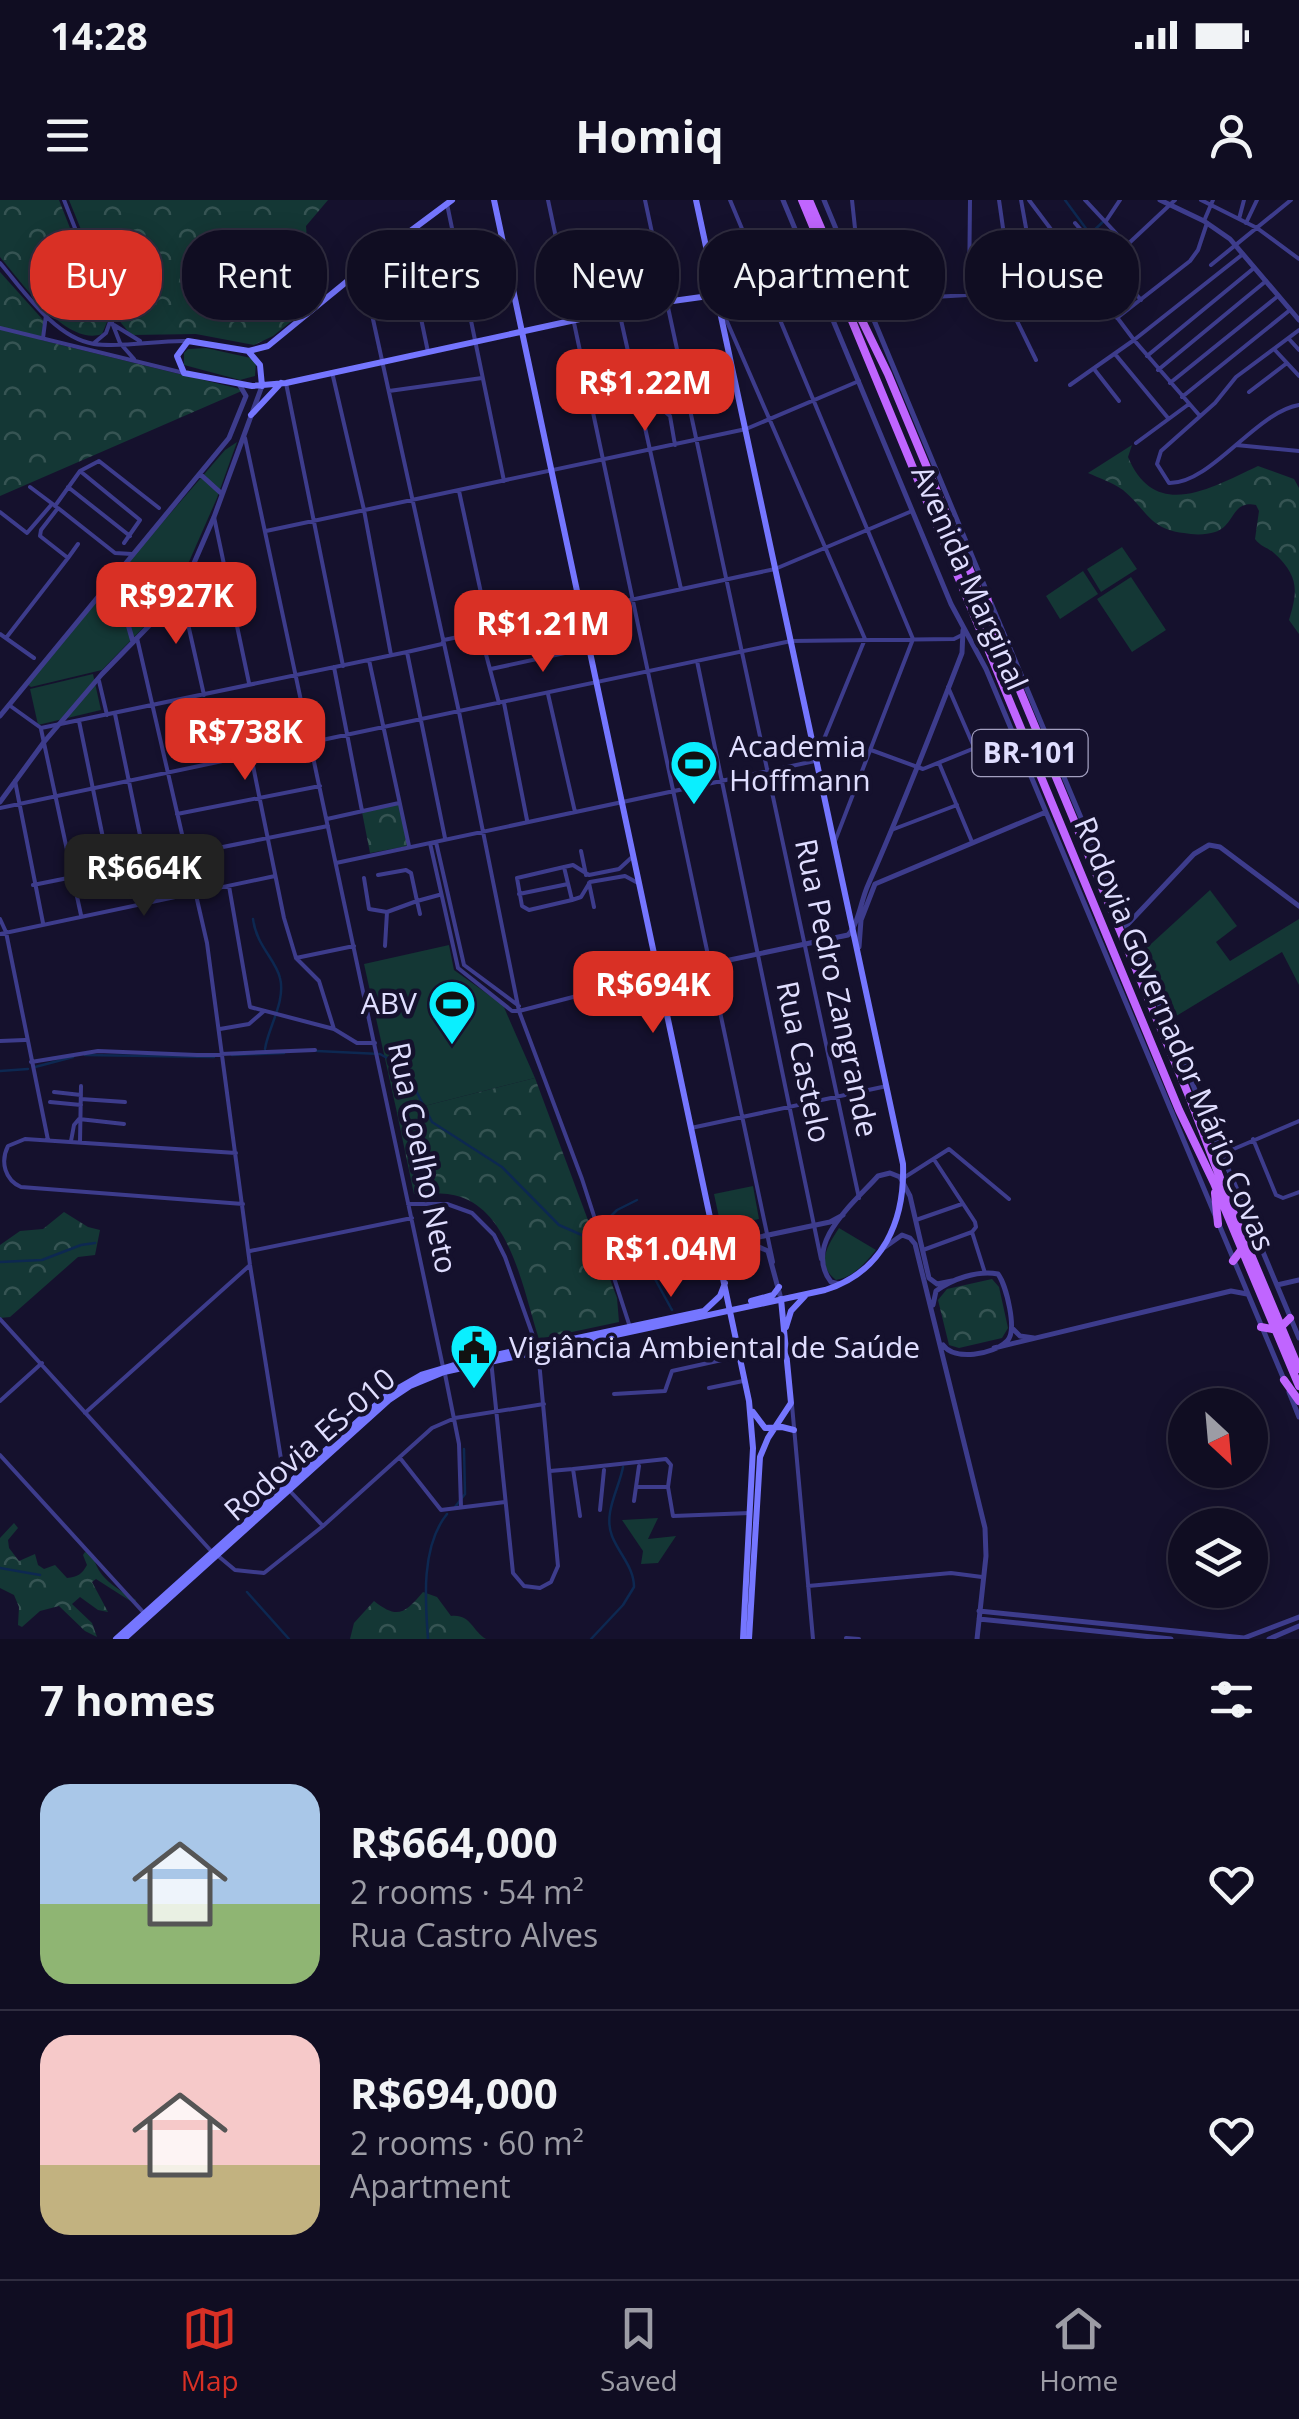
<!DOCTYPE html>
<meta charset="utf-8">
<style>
body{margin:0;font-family:"Open Sans",sans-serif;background:#19162a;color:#f1f3f6;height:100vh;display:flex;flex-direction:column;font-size:38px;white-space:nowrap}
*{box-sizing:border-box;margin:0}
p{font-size:32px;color:#9c9ca5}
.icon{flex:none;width:55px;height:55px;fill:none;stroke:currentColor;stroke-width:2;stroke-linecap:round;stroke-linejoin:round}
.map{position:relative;height:1439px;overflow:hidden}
.details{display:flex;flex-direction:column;background:#100d22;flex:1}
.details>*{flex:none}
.banner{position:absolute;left:30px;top:30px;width:1240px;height:90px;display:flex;gap:20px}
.needle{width:65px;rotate:154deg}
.tools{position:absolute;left:1168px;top:1188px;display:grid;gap:20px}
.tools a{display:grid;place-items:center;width:100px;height:100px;border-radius:50%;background:#100d22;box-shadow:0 5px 25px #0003,0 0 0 2px #302d40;font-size:50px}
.price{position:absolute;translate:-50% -85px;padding:0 22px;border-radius:20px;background:#d93025;color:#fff;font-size:32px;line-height:65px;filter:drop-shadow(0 2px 5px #0008)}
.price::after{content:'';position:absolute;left:50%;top:60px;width:30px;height:22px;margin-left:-15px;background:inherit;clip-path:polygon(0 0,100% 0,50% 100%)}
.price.current{background:#222;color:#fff}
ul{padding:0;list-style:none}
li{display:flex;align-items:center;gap:30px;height:250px;padding:0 40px}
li+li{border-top:2px solid #302d40}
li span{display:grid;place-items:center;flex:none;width:280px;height:200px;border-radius:30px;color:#555}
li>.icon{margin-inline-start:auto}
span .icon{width:120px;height:120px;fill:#fffc;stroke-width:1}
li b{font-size:42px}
h2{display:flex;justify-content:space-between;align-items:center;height:120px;padding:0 40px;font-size:42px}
.tag{padding:0 35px;border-radius:40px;background:#100d22;box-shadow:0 5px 25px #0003,0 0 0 2px #302d40;font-size:35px;line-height:90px}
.tag.current{background:#d93025;color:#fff}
.status{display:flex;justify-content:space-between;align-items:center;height:70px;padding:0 50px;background:#100d22;direction:ltr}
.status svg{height:28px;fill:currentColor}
header{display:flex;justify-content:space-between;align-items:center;height:130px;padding:0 40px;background:#100d22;font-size:45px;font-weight:700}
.tabs{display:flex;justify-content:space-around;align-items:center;height:140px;border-top:2px solid #302d40;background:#100d22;font-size:28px;color:#9c9ca5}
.tabs a{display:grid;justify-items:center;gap:5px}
.tabs .current{color:#d93025}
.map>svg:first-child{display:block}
.green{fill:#143735}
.forest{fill:url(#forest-crowns)}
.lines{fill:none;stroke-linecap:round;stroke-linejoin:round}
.stream{stroke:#0d2851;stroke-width:2.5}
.minor{stroke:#3d3c8c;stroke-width:4}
.tertiary{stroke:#3d3c8c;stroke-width:5}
.secondary{stroke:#7576ff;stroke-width:6}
.primary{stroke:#c065ff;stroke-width:8}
.labels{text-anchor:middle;stroke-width:9;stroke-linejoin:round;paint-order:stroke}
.shield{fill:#15112d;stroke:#a3a0c0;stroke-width:2.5}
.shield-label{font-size:28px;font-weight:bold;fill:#e0deff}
.street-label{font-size:30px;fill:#e0deff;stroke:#15112d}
.poi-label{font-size:30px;fill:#e0deff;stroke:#15112d;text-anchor:start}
</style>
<div class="status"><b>14:28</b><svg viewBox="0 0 49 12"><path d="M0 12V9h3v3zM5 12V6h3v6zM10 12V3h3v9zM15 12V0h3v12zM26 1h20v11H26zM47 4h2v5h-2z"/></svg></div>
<header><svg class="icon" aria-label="menu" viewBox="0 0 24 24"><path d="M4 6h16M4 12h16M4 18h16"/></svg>Homiq<svg class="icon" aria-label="person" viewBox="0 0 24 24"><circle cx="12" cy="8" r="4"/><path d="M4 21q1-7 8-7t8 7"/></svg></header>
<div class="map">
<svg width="1299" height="1439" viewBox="0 0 1299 1439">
<defs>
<pattern id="forest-crowns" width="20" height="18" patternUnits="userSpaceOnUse" patternTransform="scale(2.5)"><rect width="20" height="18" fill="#143735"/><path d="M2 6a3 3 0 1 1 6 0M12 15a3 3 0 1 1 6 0" fill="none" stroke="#365453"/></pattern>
</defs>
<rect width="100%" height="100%" fill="#15112d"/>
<path class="green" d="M206 148 251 158 256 163 255 176 240 180 184 165V153L188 149Z
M237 242 217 298 174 396 102 470 31 487 28 485 93 403 225 250Z
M1122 347 1137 369 1101 392 1087 369Z
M1083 371 1098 394 1060 419 1046 396Z
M1131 377 1166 430 1132 452 1097 399Z
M93 474 101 510 38 525 30 489Z
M1210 690 1237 726 1216 742 1230 761 1299 719V785L1282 752 1168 821 1140 754Z
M449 745 454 770 503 805 535 878 397 913 364 764Z
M753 986 759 1019 721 1027 714 994Z
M839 1028 876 1050C865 1063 854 1077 836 1080 815 1064 828 1045 839 1028Z
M658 1318 648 1339 676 1336 658 1363 641 1364 643 1351 622 1320Z"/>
<path class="forest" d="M0 0H59L107 122 102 134C66 147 21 81 0 57Z
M69 0H328L306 26C309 59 300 68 314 103L273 136 254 145 196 134 131 135 117 118Z
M0 72 44 121 41 140 244 190 0 296Z
M1132 245 1128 257C1155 322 1211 288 1258 266L1294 279 1299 288V434L1289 420C1298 391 1299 376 1274 353 1267 347 1261 347 1255 339L1259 311 1256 305C1231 300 1235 326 1215 332 1206 335 1194 335 1184 333 1149 329 1147 310 1123 290 1112 282 1099 278 1088 273Z
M399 604 408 646 370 653 362 612Z
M535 878 617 1098 619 1122 539 1139C524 1094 512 1015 461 997 447 992 429 993 414 994L397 913Z
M64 1012 88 1027 100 1030 95 1055 78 1057 10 1117 0 1118V1045L20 1031 43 1029Z
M992 1079 999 1087 1008 1128 1002 1138 959 1148 949 1145 938 1100 947 1089Z
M14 1323 18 1328 8 1340 9 1348 19 1361 35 1354 38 1365 44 1369 55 1365 67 1378C78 1377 82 1374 87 1365L83 1355 85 1352 93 1354C97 1378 116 1388 136 1400L135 1404 96 1379 92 1382 108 1412 98 1410 80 1397 72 1404 92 1423 97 1437 85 1431 59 1406 40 1411 22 1427 18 1425 19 1407 14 1395 0 1388V1338Z
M423 1392 437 1397 451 1416C471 1414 472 1431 486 1439H350L354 1423 374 1401C398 1420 405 1413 423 1392Z"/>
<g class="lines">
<path class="stream" d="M1065 0 1090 34 1105 20
M253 719C256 745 276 760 280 778 286 801 268 828 265 849
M317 851 380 854 389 859 411 881 432 922 502 967 559 1025 632 1057 655 1079 672 1110
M85 855 214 857
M232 855 284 853
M35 867 73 857
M0 871 28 869
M616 1048 608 1019 617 1010 637 1000
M0 1062 42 1060 81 1045 95 1043
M644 1065 675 1040 690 1034
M455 1307 465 1294 464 1249
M0 1368 40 1375
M247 1392 289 1439
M428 1439C425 1400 421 1346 447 1314
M591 1439 623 1405 634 1387C634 1367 619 1354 612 1336 603 1313 619 1289 623 1267"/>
<path class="minor" d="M64 0 120 143 134 159
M548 0 773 1062
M645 0 859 998
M730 0 913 439 835 641
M852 0 857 47 856 75
M999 0 1016 119 1036 160
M1021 0 1037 89
M1029 0 1134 140 1200 216
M1085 0 1127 45
M1201 0 1257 28 1299 59
M447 4 504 281
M1239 19 1244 0
M1106 21 1120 0
M1204 21 1213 0
M1075 23 1141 100
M1246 23 1257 0
M971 55 1006 56
M0 63C24 91 55 138 94 144 124 148 157 140 188 141
M1211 65 1291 0
M362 69 459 512 519 811 582 979 629 1124
M413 80 428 152
M969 95 970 0
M867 101 1069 89 1127 45 1175 0
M619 111 681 389
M1117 118 1190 61 1198 50 1207 23
M875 122 886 102
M114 125 140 141
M0 128 184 173
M1299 130 1236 177 1215 203 1161 251 1157 264 1169 283C1211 284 1256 212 1299 205
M43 138 46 115
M1289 139 1299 150
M94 143 106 133 111 119
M1274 149 1299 176
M1115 154 1168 218
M1147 156 1254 68
M1094 169 1119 201
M1158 170 1266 81
M332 172 364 310 391 455
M655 176 663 210 670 216 675 245
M286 183 343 466
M1170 183 1278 96
M1070 185 1134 140 1243 54
M389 191 482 178
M1249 192 1287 163
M1182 197 1290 110
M245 238 443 1167
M1136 243 1189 204
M1236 245 1299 251
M80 271 140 320 124 343
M30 287 54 305
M68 287 130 336
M459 291 489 430
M55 306 80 271 99 261 159 308
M0 312 27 333 52 304
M214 317 249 483
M266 331 746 229 859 181
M68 358 78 344
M181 393 204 495
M480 432 499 503
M0 434 34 458
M6 438 68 358 40 336 41 330 58 308 115 353 132 354
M137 438 207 743 250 1065 285 1284
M407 452 445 638
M369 460 409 646
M697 461 821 1059
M334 467 362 611
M491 469 588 448
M99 481 107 515
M948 487 974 547
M548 494 575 612
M504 503 527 620
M9 505 41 528
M115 514 146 664
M79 521 110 672
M41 528 407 452 442 444 444 440 775 369 912 311
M41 529 81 715
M871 550 923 569 1012 533
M251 556 284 718 296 758 319 781 334 829
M939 563 972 642
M15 581 43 723
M0 608 791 441 954 439 962 435
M177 614 320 586
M327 619 399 603
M894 629 957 605
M436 642 464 765 519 806
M430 643 458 768 512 811H519L658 775
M581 651 586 675
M631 658 619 669 589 675 573 665 564 667 572 700 581 697 590 682 625 676 638 683
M336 663 815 561 865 439 722 110
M564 667 517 678 522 706 529 710 572 700
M378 675 406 670 411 673 417 701 439 695
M364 678 369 709 387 712 417 701 420 714
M589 683 594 707
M33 685 328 626
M229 686 250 807 334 829 357 843H375
M519 694 568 684
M0 719 6 732 48 940
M0 734 275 676
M385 746 387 712
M296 758 354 746
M220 829 249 824 264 811
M0 841 25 840
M31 862 98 851 197 855 315 850
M54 892 81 895
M81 899 125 902
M50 902 81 905
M79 919 124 924
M691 928 887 886
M1253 939 1276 995 1283 998 1299 992
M71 941 74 925 79 919
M80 942 81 886
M236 953 25 939 8 946C0 962 5 980 21 987L243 1004
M1222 954 1299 921
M935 961 975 1022 976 1027 972 1032 985 1073
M905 977 949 949 1009 999
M408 1004H447L472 1013 494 1035 505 1057 538 1150 558 1366 551 1382 540 1388 524 1386 513 1373 491 1160
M916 1020 962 1004
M923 1050 972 1032
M250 1051 412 1018
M0 1119 212 1352
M445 1174 459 1244 461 1307
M709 1188 743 1181
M614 1194 665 1191 672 1171 740 1156
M0 1201 42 1163
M792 1205 813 1439
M85 1213 249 1066
M0 1255 144 1413
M400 1258 441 1310 505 1302
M550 1271 573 1269
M637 1287H668
M289 1290 323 1326
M634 1301 639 1266
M600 1310 604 1270
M580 1316 573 1269 666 1259 671 1265 668 1287 673 1316 750 1313
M217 1355 235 1370 264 1373 323 1326 432 1228 455 1218 544 1204
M808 1386 951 1373 982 1377
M846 1438 859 1439"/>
<path class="tertiary" d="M783 0 951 404 986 469 1285 1182
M824 0 987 392
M1160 0 1204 21 1230 39 1299 120
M200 274 222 294
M120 368 137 417 151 423
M109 381 118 389 133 442
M991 403 1299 1138
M0 516 229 238 246 196 239 184
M0 602 44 542 102 474 181 393 214 317 262 186
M1127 725 1194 654 1209 645 1220 647 1299 706
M859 747 861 720 875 684 1046 612
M658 775 848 735C859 723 861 700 868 685 902 608 932 531 962 453L963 430
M745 1041 768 1051 781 1099
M885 1047 902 1035 910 1038 915 1044 985 1328 986 1356 977 1439
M720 1056 723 1048 731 1043 830 1022 843 1015
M839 1084 831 1082C802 1044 854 1003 878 976L890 973 900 977 910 996 929 1078 937 1084 952 1081
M1277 1085 1299 1080
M933 1105 936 1091C952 1079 978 1070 998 1074 1006 1085 1018 1131 1007 1141 993 1155 954 1161 943 1145
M1013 1129 1020 1136 1034 1138
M994 1148 1231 1091 1247 1094
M1289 1192 1299 1217
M979 1411 1244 1438 1299 1417
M979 1419 1171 1439
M1269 1439 1299 1426"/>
<path class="secondary" d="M452 0 389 47 268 146 249 151 188 141 177 156 184 173 252 186 286 183 644 105 723 94 843 47
M494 0 749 1201 753 1248 743 1439
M249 152 260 165 262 186
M251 215 281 183
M751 1101 773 1095 779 1087
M786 1127 791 1111 805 1096
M540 1146 704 1111 720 1096 725 1083
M491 1156 518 1150
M753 1212 765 1228 782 1227 794 1230
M116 1439 388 1194 421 1175 465 1162
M124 1439 389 1200 410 1186 444 1172 825 1090C883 1072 905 1021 903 964L696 0
M749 1439 760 1257 768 1238 791 1203 781 1099"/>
<path class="primary" d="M802 0 1179 910 1214 983 1299 1186
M809 0 850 96 888 174 1191 901 1231 1007 1299 1169
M986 391 989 407
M1215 993 1218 1024
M1233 1061 1242 1049 1261 1046
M1261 1127 1278 1130 1290 1118
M1284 1180 1299 1201"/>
</g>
<defs>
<g id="stadium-pin" transform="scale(2.5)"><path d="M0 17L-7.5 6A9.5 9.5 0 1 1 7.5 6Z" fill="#0aefff" stroke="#15112d"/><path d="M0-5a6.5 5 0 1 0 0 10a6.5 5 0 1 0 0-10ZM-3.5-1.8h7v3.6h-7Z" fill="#111"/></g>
<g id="civic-pin" transform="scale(2.5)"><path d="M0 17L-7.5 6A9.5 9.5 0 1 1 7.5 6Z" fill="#0aefff" stroke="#15112d"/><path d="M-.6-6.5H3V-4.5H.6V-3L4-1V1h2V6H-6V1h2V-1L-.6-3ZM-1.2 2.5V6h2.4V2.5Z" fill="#111"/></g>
</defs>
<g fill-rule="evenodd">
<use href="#stadium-pin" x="694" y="564"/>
<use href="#stadium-pin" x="452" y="804"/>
<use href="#civic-pin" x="474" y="1148"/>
</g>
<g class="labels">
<rect class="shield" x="972.5" y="530" width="115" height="46" rx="8"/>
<g class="shield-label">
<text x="1030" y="563">BR-101</text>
</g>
<g class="street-label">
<text transform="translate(969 378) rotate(66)" y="10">Avenida Marginal</text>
<text transform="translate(836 788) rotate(78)" y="10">Rua Pedro Zangrande</text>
<text transform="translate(1174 834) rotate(67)" y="10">Rodovia Governador Mário Covas</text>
<text transform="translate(803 862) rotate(78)" y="10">Rua Castelo</text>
<text transform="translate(422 958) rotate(78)" y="10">Rua Coelho Neto</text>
<text transform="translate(310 1245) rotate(-41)" y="10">Rodovia ES-010</text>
</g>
<g class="poi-label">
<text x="729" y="557">Academia<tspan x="729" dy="34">Hoffmann</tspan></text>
<text x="417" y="814" text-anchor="end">ABV</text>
<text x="509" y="1158">Vigiância Ambiental de Saúde</text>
</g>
</g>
</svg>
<div class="tools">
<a><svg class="needle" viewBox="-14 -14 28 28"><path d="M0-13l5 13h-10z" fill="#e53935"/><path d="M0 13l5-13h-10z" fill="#9c9ca5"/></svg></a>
<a><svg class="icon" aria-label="layers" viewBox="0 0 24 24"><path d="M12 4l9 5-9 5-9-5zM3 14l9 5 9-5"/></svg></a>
</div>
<b class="price" style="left:645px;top:234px">R$1.22M</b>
<b class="price" style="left:176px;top:447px">R$927K</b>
<b class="price" style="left:543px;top:475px">R$1.21M</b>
<b class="price" style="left:245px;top:583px">R$738K</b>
<b class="price current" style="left:144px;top:719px">R$664K</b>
<b class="price" style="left:653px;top:836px">R$694K</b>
<b class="price" style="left:671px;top:1100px">R$1.04M</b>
<div class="banner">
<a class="tag current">Buy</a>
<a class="tag">Rent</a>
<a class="tag">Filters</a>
<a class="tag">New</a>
<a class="tag">Apartment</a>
<a class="tag">House</a>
</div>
</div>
<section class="details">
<h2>7 homes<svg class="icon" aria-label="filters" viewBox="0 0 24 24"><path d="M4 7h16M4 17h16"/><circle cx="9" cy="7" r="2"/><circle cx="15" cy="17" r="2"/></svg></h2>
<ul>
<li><span style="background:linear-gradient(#a9c7e8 60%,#8fb573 0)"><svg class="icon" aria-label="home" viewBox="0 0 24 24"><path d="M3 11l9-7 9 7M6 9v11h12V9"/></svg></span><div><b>R$664,000</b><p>2 rooms · 54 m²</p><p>Rua Castro Alves</p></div><svg class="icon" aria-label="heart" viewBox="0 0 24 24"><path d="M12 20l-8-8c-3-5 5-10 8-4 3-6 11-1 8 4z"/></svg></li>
<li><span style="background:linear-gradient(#f6c9c9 65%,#c2b280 0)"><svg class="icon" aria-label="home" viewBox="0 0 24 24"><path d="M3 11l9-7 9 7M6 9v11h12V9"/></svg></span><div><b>R$694,000</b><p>2 rooms · 60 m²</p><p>Apartment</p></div><svg class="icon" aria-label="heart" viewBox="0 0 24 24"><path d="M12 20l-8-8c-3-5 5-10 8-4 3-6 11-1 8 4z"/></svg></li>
</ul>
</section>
<nav class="tabs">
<a class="current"><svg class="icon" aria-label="map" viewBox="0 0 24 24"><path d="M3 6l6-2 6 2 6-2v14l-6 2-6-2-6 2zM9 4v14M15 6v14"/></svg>Map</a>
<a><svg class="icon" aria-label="saved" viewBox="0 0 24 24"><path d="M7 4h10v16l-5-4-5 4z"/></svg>Saved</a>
<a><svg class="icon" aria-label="home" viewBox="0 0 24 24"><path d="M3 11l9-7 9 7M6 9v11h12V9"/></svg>Home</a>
</nav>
